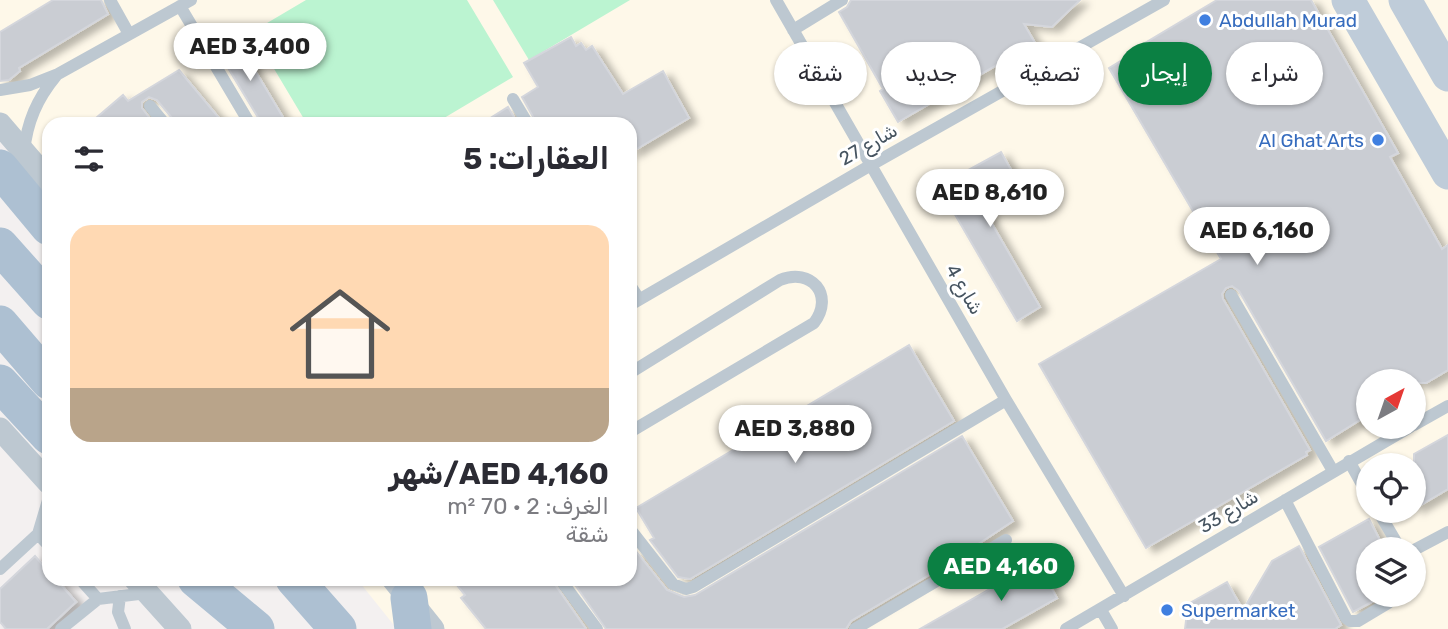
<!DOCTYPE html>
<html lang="ar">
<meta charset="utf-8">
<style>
body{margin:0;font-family:Rubik,Vazirmatn,sans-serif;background:#f2f2f3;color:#2b2b33;direction:rtl;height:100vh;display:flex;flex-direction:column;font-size:26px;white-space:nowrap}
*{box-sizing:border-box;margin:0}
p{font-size:23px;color:#7c7c81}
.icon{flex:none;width:38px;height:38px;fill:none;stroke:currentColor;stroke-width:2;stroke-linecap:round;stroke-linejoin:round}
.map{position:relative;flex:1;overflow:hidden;direction:ltr}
.side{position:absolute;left:42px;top:117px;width:595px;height:469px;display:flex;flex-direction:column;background:#fff;border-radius:21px;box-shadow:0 2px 5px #0004;direction:rtl}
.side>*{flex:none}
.hud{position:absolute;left:658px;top:42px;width:665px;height:63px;direction:rtl;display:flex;gap:14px}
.needle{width:46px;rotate:40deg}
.tools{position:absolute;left:1356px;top:369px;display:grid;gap:14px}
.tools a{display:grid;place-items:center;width:70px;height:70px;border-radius:50%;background:#fff;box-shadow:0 2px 5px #0004;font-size:35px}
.price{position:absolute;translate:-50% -60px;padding:0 16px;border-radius:24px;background:#fff;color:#222;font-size:23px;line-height:46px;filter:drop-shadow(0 2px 4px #0008)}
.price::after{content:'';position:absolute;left:50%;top:42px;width:21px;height:16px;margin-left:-10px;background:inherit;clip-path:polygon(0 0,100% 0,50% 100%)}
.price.active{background:#0b8043;color:#fff}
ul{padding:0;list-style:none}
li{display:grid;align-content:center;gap:14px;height:371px;padding:0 28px}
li+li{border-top:2px solid #e1e1e2}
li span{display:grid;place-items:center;height:217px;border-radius:21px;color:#555}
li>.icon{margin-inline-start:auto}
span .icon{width:126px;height:126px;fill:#fffc;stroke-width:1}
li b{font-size:30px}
h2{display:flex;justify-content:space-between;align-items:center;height:84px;padding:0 28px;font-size:30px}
.chip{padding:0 24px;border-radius:32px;background:#fff;box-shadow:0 2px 5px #0004;font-size:24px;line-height:63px}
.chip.active{background:#0b8043;color:#fff}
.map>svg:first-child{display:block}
.commercial{fill:#fef8e9;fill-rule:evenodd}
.green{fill:#bbf4d1}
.building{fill:#cacdd3;stroke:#d4d6dc;stroke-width:2;filter:url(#shadow)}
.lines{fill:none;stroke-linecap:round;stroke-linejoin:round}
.lane{stroke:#bdc8d1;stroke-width:12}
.street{stroke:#bdc8d1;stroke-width:23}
.secondary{stroke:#bfccd9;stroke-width:33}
.primary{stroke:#adc0d2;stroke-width:37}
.shop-dot{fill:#3f7fe0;stroke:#fff;stroke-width:2.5}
.labels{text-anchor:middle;stroke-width:6;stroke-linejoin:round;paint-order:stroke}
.shop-label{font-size:19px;fill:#366cbe;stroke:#fff;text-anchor:start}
.street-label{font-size:19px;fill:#465460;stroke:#fff}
</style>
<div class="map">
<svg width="1448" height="629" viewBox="0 0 1448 629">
<defs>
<filter id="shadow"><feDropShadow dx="8" dy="4.5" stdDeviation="3.5" flood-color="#0004"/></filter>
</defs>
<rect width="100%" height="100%" fill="#f3f0f0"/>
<path class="commercial" d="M0 0H1448V629H397L357 579H630V124H49V194L0 133ZM1368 382H1414V427H1368ZM1368 466H1414V511H1368ZM1368 550H1414V595H1368Z"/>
<path class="green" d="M306 0H467L513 77 434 124H307L252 32Z
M493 0H630L529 60Z"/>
<path class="building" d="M53 0H101L108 14 19 68 20 71 9 80 0 81V32Z
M851 0H1080L1052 27 1024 24 1035 43 898 122 880 91 883 89 839 12 847 7Z
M1217 0H1311L1398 153 1390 157 1442 249 1448 245V370L1426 383 1368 382V415L1326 441 1239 291 1232 286 1226 288 1222 294 1223 299 1310 450 1306 452 1307 455 1146 548 1039 364 1221 259 1109 68 1132 54 1130 52Z
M235 37 287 124H262L216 48Z
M571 37 576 46 581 43 586 50 592 46 623 94 663 71 689 118 630 153V124H537L522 97 538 87 524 63Z
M179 70 224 124H174L172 118 157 100 149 97 142 102V108L154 124H89L123 95 128 101Z
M508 107 518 124H481Z
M1001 152 1018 182 980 203 1040 307 1017 321 950 206 952 205 941 185Z
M909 345 954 421 690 579 678 577 650 540 654 538 636 508Z
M1448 435V489L1414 509V454Z
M962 436 1013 521 951 562 851 621 846 629H606L571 579H630V553L635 550 667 590 684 597 695 595Z
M1369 519 1385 550H1368V595H1385L1353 612 1319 547Z
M1299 546 1341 625 1335 629H1185L1188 604 1227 582 1243 610 1272 561Z
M35 556 49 572V579H56L76 602 47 629H6L0 622V589Z
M1037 562 1057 598 1002 629H920Z
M452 579H551L586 629H486L461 598 465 595Z"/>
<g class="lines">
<path class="lane" d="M110 0 129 34
M776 0 1006 400 1124 596
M180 6 250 124
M793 30 842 0
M0 90 30 85 58 74 191 0
M513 99 528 124
M150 106 165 124
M24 152C27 122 37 99 56 76
M630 285 639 299
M1231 295 1333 471
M630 305 871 165 1164 0
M630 373 780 280C811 267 835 295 814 323L630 432
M1414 425 1448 406
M1349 461 1368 495
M1285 500 1346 618 1350 621H1358L1388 603
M1378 511 1398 545 1405 550
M630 529 673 584 686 589 693 587 1006 400
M38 534 49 546
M1414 550 1448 532
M0 569 38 534 49 497
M80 579 98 599
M560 579 597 629
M120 596 118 612 125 629
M1101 610 1112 629
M61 629 98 599 147 593
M855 629 1006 540
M1066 629 1410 427"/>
<path class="street" d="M0 124 49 181
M0 429 49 483
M135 579 180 629
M393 579 433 629"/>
<path class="secondary" d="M1348 0 1448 173
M1405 0 1448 75"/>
<path class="primary" d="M0 168 49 227
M0 246 49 301
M0 324 49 381
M0 383 49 436
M196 579 256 629
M294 579 338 629
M409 598 413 629"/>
</g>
<g class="shop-dot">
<circle cx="1205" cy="20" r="7"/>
<circle cx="1378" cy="140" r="7"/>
<circle cx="1167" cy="610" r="7"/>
</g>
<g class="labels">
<g class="shop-label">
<text x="1219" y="27">Abdullah Murad</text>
<text x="1364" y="147" text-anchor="end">Al Ghat Arts</text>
<text x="1181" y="617">Supermarket</text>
</g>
<g class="street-label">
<text transform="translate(868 144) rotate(-30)" y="7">شارع 27</text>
<text transform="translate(965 289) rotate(60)" y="7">شارع 4</text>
<text transform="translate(1228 511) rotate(-31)" y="7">شارع 33</text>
</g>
</g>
</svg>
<div class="tools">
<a><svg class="needle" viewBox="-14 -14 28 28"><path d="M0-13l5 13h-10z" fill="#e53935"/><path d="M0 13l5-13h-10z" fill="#7c7c81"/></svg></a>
<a><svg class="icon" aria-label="locate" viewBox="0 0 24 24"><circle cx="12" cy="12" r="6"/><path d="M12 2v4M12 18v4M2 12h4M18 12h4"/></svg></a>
<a><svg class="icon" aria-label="layers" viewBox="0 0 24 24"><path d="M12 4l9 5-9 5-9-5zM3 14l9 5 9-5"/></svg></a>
</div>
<b class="price" style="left:250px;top:83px">AED 3,400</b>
<b class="price" style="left:990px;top:229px">AED 8,610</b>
<b class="price" style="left:1257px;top:267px">AED 6,160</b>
<b class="price" style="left:795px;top:465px">AED 3,880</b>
<b class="price active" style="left:1001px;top:603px">AED 4,160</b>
<div class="hud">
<a class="chip">شراء</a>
<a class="chip active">إيجار</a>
<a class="chip">تصفية</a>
<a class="chip">جديد</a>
<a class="chip">شقة</a>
</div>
<section class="side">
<h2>العقارات: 5<svg class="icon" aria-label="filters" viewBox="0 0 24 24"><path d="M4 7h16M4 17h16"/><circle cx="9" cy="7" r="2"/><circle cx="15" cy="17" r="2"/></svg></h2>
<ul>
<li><span style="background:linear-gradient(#ffd9b3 75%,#b9a48a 0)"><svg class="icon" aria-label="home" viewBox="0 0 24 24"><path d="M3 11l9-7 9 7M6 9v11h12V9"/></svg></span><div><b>AED 4,160/شهر</b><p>الغرف: 2 · 70 m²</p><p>شقة</p></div></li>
</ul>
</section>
</div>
